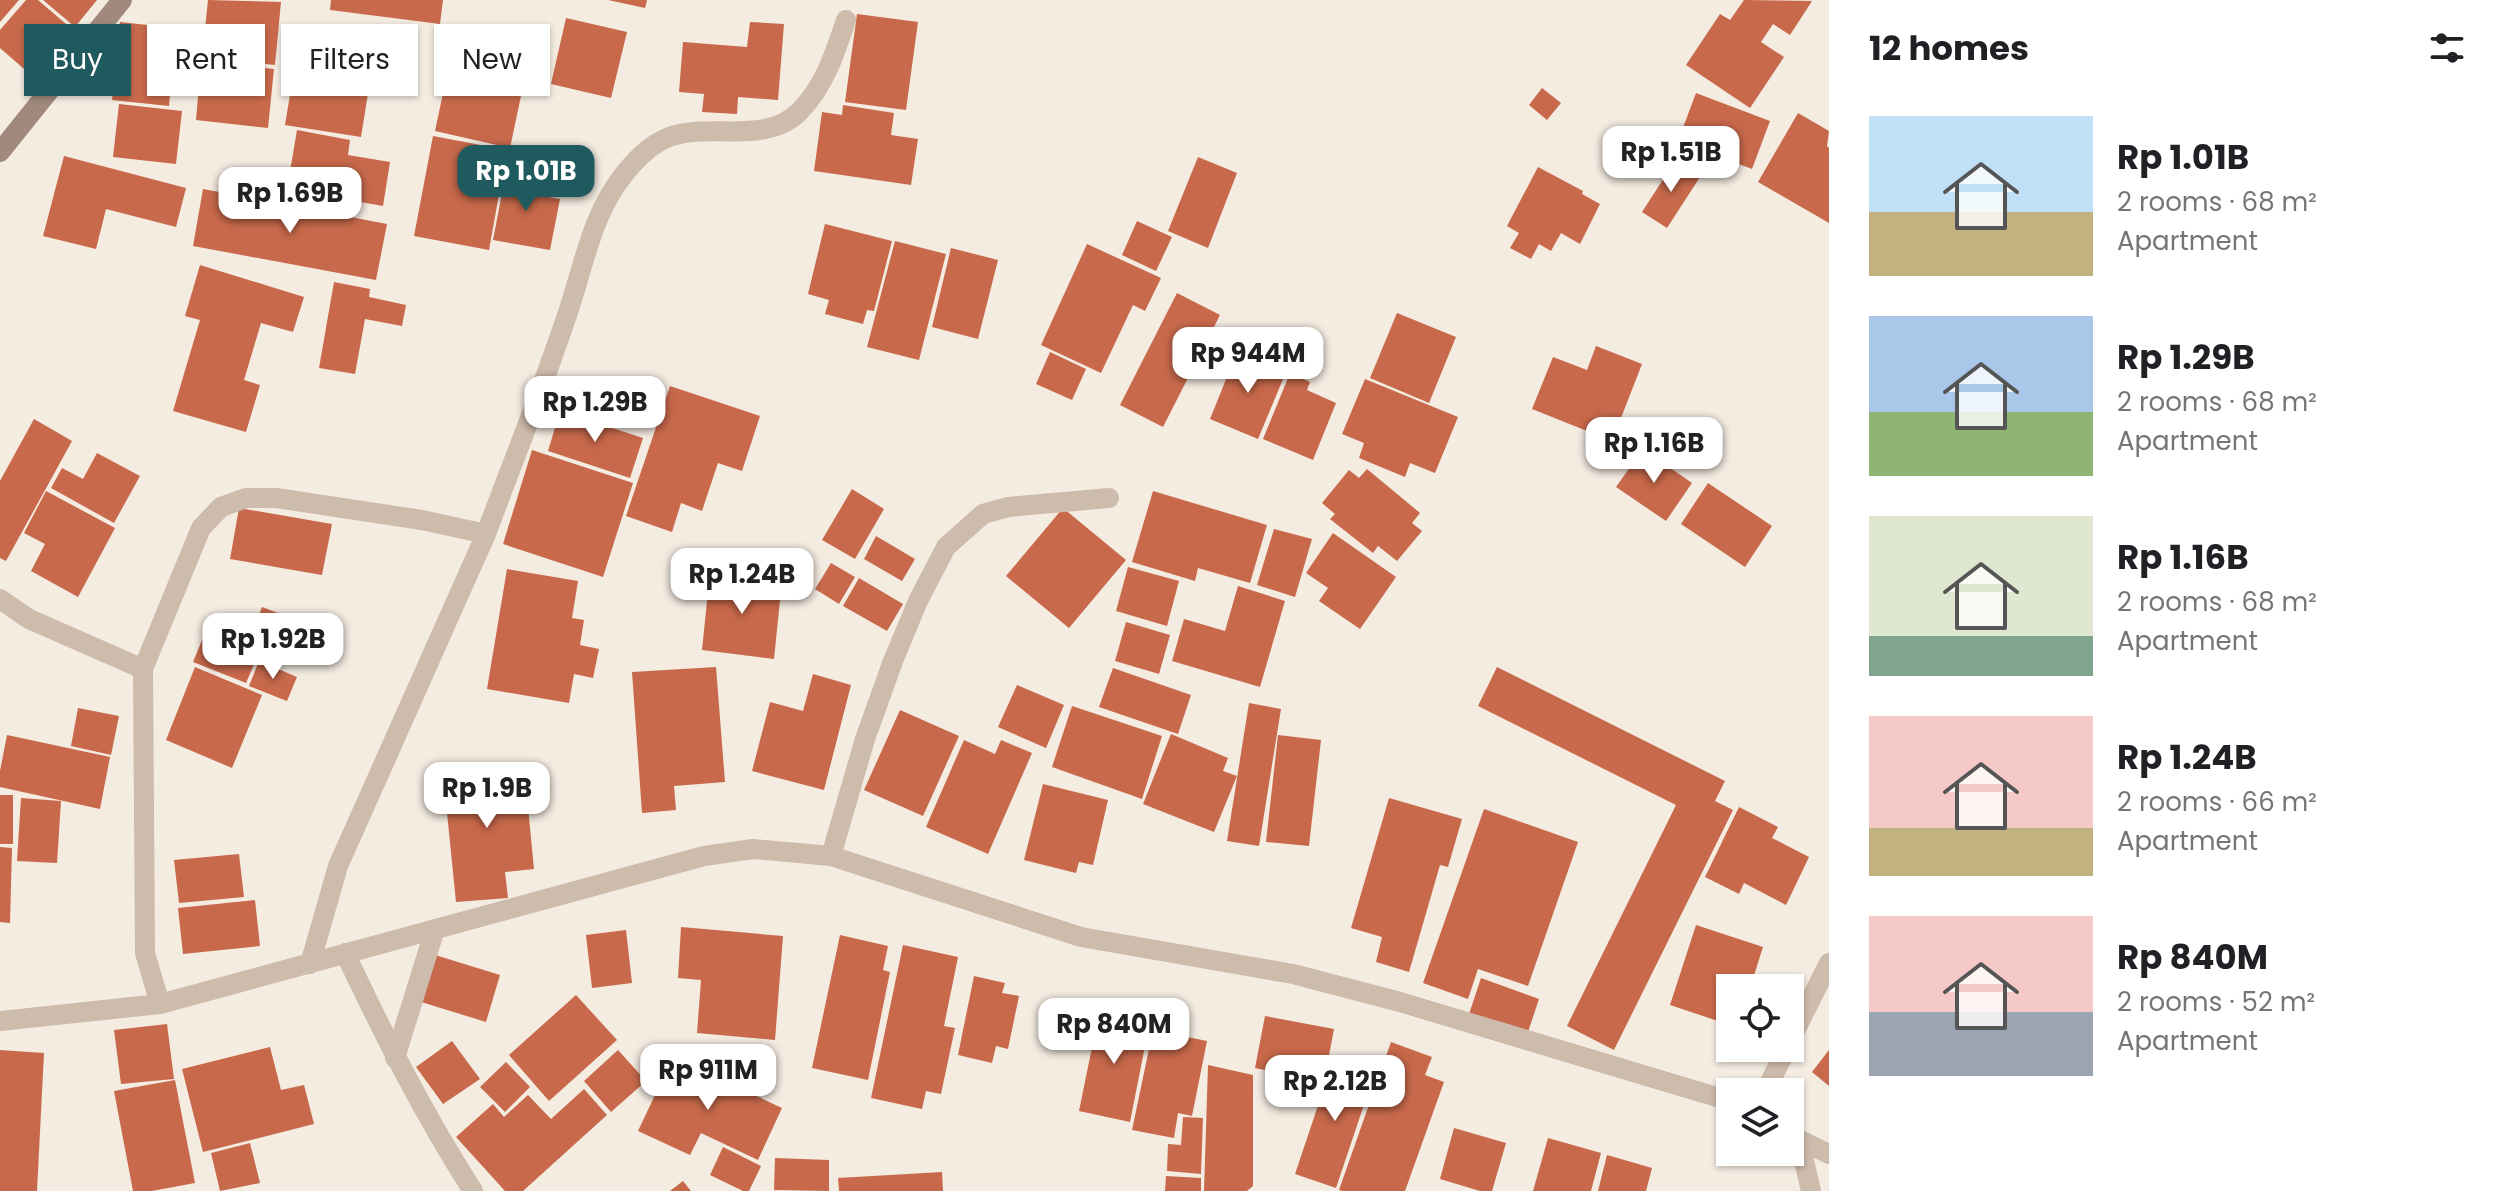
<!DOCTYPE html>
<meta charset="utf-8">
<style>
body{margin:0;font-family:Poppins,sans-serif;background:#f2f2f2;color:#202124;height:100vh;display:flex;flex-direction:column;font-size:30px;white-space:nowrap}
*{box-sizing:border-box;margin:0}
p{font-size:26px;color:#757577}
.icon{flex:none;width:44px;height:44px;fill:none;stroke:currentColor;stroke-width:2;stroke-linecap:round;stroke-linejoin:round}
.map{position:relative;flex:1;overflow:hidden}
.side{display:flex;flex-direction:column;background:#fff;width:680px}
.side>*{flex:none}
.guide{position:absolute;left:24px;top:24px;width:760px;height:72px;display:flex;gap:16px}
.fabs{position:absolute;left:1716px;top:974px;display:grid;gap:16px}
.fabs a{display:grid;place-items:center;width:88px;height:88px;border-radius:0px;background:#fff;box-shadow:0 2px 6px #0004;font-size:40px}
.price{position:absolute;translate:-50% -68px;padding:0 18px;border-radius:16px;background:#fff;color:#222;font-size:26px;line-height:52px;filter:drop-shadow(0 2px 4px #0008)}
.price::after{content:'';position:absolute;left:50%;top:48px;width:24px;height:18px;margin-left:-12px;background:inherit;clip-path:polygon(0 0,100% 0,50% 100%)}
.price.selected{background:#1f5a5e;color:#fff}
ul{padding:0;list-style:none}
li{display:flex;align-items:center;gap:24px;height:200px;padding:0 40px}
li span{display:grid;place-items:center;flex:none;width:224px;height:160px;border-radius:0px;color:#555}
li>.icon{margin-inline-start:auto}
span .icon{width:96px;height:96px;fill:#fffc;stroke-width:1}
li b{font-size:34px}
h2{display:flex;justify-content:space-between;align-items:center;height:96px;padding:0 40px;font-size:34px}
.pill{padding:0 28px;border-radius:0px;background:#fff;box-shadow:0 2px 6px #0004;font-size:28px;line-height:72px}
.pill.selected{background:#1f5a5e;color:#fff}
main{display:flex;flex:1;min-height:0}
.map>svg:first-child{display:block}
.building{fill:#c8694b}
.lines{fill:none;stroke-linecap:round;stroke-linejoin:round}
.street{stroke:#cdbbac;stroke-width:20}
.secondary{stroke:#a18a7d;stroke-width:20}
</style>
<main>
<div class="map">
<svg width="1829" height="1191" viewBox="0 0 1829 1191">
<rect width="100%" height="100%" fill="#f4ebe1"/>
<path class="building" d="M0 0H19L0 22Z
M26 0H38L79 35 39 82 0 48V30Z
M43 0H97L75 27Z
M208 0 281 2 275 65 202 57Z
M331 0H443L440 24 330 10Z
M608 0H647L645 8Z
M1744 0 1812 1 1790 35 1773 24 1761 42 1784 57 1750 108 1686 65 1720 14 1730 20Z
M857 14 918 22 906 110 845 102Z
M566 18 627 32 611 98 551 84Z
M120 22 194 30 190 76 172 73 169 106 112 100Z
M750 22 784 24 778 100 738 97 737 114 702 112 704 94 679 92 683 42 747 47Z
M332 37 376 44 361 137 285 125 296 58 306 60 309 48 329 52Z
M201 61 274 69 268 128 196 120Z
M446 79 521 96 510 148 435 131Z
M1542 88 1561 103 1547 120 1529 105Z
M1696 93 1770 121 1752 169 1678 141Z
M119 104 182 111 176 164 113 157Z
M843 105 894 113 891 135 918 139 911 185 814 171 822 112 842 115Z
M1798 113 1829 131 1827 146 1829 148V223L1758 182Z
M297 130 350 140 348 155 390 162 383 206 287 189Z
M433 136 507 150 489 250 414 236Z
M64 156 186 188 176 227 106 209 96 249 43 236Z
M1198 157 1237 173 1208 248 1168 231Z
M1675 161 1700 177 1667 228 1642 212Z
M1538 167 1583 191 1582 194 1600 204 1580 244 1561 233 1551 251 1539 244 1531 259 1510 248 1519 233 1507 226Z
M506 172 546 180 543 196 560 199 550 250 493 240Z
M203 189 387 224 376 280 193 246Z
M1137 221 1172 237 1156 271 1122 255Z
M825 224 892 241 874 311 867 310 863 324 825 314 829 300 808 294Z
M895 241 946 254 919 360 867 347Z
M1087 244 1161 278 1145 311 1133 305 1101 373 1041 345Z
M951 248 998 260 978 339 932 327Z
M200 265 304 297 293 332 261 323 244 380 260 385 246 432 173 411 200 320 185 316Z
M334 282 370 289 369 297 406 305 402 326 365 319 355 374 319 368Z
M1177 293 1220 315 1163 427 1120 405Z
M1397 313 1456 337 1429 403 1370 378Z
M1596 346 1642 364 1612 441 1532 409 1553 357 1587 370Z
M1050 352 1086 369 1072 400 1036 384Z
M1237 352 1286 372 1258 439 1210 419Z
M1290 373 1310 382 1307 390 1336 403 1313 460 1263 439Z
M1365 379 1458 417 1435 473 1410 463 1405 477 1359 458 1364 443 1342 434Z
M670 386 760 416 742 471 718 463 702 511 681 503 672 532 626 516Z
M560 411 643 438 630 478 548 451Z
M34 419 72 441 6 561 0 558V481Z
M1643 449 1692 483 1666 521 1616 487Z
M532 450 633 483 603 577 503 544Z
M97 453 140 476 114 523 51 488 62 468 83 479Z
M1367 469 1420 513 1412 523 1422 531 1397 561 1378 546 1373 553 1330 519 1335 514 1322 503 1349 470 1359 478Z
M1708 483 1772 526 1745 567 1681 524Z
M852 489 884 509 855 559 822 540Z
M46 491 115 528 78 597 31 571 45 544 24 533Z
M1153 491 1267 525 1250 583 1198 568 1195 581 1132 562Z
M239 508 332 524 322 575 230 559Z
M1063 508 1126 560 1069 628 1006 576Z
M1274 529 1312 539 1295 597 1257 585Z
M1333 533 1396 577 1360 629 1319 601 1328 588 1306 573Z
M876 536 915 559 902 581 864 559Z
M831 563 855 577 839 604 815 589Z
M1128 567 1179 581 1167 626 1116 611Z
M507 569 578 581 572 618 584 620 580 645 599 649 593 678 574 674 569 703 487 689Z
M710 572 782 581 774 659 702 650Z
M859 578 903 604 887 631 843 606Z
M1238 586 1285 601 1260 687 1172 661 1184 619 1225 631Z
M262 607 286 616 276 639 283 642 276 660 246 648Z
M1126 622 1170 635 1159 674 1115 661Z
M205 633 258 655 246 683 193 662Z
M259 661 297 677 287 701 249 686Z
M195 667 262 695 232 768 166 740Z
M716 667 725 782 674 786 676 810 642 813 632 672Z
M1497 667 1725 781 1715 801 1733 810 1614 1050 1567 1026 1676 805 1478 706Z
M1113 668 1191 695 1178 734 1099 707Z
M813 674 851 685 824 790 752 771 770 702 803 711Z
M1017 685 1064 705 1046 748 998 727Z
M1249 703 1281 709 1259 846 1227 841Z
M1072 706 1162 736 1142 799 1052 767Z
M78 708 119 716 111 755 71 746Z
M900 710 959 736 923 816 864 790Z
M1171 734 1228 758 1223 771 1237 776 1214 832 1143 804Z
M7 735 110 757 100 809 0 787V771Z
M1278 735 1321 740 1309 846 1266 842Z
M964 740 995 754 1001 740 1032 753 988 854 926 827Z
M524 766 534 869 505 872 508 898 456 902 443 773Z
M1043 784 1108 800 1093 865 1079 862 1076 873 1024 860Z
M0 795H13V844H0Z
M21 798 61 801 57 863 17 861Z
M1389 798 1462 819 1448 867 1440 865 1409 972 1376 962 1382 937 1351 928Z
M1739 807 1778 827 1772 838 1809 857 1786 905 1744 883 1739 894 1705 877Z
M1484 809 1578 842 1528 986 1478 969 1468 999 1423 983Z
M0 847 12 848 10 923 0 922Z
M239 854 244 897 179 903 174 860Z
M255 900 260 946 183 954 178 908Z
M1696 925 1763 947 1750 988H1730V1025L1670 1005Z
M681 927 783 936 775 1040 697 1033 701 980 678 978Z
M626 930 632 983 592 988 586 935Z
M840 935 888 946 883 970 890 972 868 1080 812 1068Z
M903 945 958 957 944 1026 955 1028 941 1094 926 1091 922 1109 871 1098Z
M432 954 500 975 486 1022 418 1001Z
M974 976 1005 983 1002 993 1019 996 1008 1049 996 1046 992 1063 958 1055Z
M1481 978 1539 999 1527 1035 1469 1014Z
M576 995 617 1040 549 1101 509 1055Z
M1100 1008 1138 1017 1136 1028 1148 1031 1130 1122 1079 1111Z
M1265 1016 1334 1029 1324 1082 1255 1068Z
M167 1024 174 1079 121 1084 114 1030Z
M1153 1030 1207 1041 1192 1116 1178 1113 1174 1138 1132 1130Z
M452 1041 480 1079 443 1104 416 1067Z
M1391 1042 1432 1057 1425 1075 1444 1082 1405 1191H1343L1339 1190Z
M270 1047 281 1090 304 1085 314 1124 203 1152 182 1069Z
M0 1050 44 1053 37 1191H0Z
M618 1050 646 1081 611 1112 584 1081Z
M1829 1050V1086L1812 1072Z
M673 1057 782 1108 758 1160 701 1133 690 1155 638 1131Z
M1334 1058 1375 1072 1336 1188 1295 1174Z
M506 1062 530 1087 505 1112 480 1087Z
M1208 1065 1253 1075V1186L1247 1191H1204Z
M175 1080 195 1183 152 1191H133L114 1091Z
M584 1089 607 1115 523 1191H505L456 1137 493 1104 504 1117 528 1095 551 1119Z
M1183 1117 1203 1118 1201 1174 1167 1171 1168 1144 1181 1145Z
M1454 1128 1506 1143 1492 1191H1480L1440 1179Z
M1548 1138 1601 1153 1591 1191H1533Z
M250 1143 260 1183 220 1191 211 1153Z
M723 1147 761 1166 749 1191H743L710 1175Z
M1607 1155 1652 1168 1646 1191H1598Z
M775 1158 829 1160V1191L774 1190Z
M942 1172 943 1191H839L838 1178Z
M1166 1176 1201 1178V1191H1165Z
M683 1181 691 1191H670Z"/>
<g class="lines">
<path class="street" d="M0 599 29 619 143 669
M831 856 865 739 893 661 918 601 946 547 983 514 1008 507 1109 498
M345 953C384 1035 424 1115 473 1191
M310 964 338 866 486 534
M160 1004 145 953 143 669 201 528 221 507 246 498H276L422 520 486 534C514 458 545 383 570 306 585 260 593 212 625 173 637 158 654 142 672 136 713 123 767 145 800 111 825 85 835 53 846 20
M0 1021 160 1004 704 856 753 849 831 856 1081 937 1293 974 1400 1002 1730 1101
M1790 1041 1829 963
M395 1058 435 929
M1765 1092 1787 1048
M1790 1135 1829 1154
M1799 1139 1811 1191"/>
<path class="secondary" d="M0 152 122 0"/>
</g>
</svg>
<div class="fabs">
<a><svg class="icon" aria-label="locate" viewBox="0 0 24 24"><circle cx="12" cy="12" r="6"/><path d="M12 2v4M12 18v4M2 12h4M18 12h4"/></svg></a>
<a><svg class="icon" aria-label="layers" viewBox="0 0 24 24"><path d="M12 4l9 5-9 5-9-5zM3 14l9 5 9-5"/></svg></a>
</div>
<b class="price" style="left:1671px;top:194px">Rp 1.51B</b>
<b class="price selected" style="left:526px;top:213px">Rp 1.01B</b>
<b class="price" style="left:290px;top:235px">Rp 1.69B</b>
<b class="price" style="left:1248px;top:395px">Rp 944M</b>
<b class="price" style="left:595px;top:444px">Rp 1.29B</b>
<b class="price" style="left:1654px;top:485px">Rp 1.16B</b>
<b class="price" style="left:742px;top:616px">Rp 1.24B</b>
<b class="price" style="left:273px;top:681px">Rp 1.92B</b>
<b class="price" style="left:487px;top:830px">Rp 1.9B</b>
<b class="price" style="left:1114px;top:1066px">Rp 840M</b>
<b class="price" style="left:708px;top:1112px">Rp 911M</b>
<b class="price" style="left:1335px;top:1123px">Rp 2.12B</b>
<div class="guide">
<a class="pill selected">Buy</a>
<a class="pill">Rent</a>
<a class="pill">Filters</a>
<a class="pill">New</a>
</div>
</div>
<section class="side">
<h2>12 homes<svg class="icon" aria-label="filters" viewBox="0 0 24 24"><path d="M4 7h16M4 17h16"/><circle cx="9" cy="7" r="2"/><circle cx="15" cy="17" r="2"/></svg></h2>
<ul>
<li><span style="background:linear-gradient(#bfe0f5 60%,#c2b280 0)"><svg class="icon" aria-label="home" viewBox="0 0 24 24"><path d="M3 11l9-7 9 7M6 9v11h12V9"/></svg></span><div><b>Rp 1.01B</b><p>2 rooms · 68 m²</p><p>Apartment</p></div></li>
<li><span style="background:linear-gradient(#a9c7e8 60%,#8fb573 0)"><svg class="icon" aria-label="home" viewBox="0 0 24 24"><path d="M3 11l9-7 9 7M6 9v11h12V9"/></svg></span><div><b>Rp 1.29B</b><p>2 rooms · 68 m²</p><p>Apartment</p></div></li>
<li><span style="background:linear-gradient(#dfe7d0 75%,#7fa58c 0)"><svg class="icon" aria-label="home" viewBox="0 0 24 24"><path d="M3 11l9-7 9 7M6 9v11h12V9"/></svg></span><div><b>Rp 1.16B</b><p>2 rooms · 68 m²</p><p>Apartment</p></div></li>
<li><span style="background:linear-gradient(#f6c9c9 70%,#c2b280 0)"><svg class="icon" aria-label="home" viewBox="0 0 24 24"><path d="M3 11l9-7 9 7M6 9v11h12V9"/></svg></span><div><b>Rp 1.24B</b><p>2 rooms · 66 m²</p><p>Apartment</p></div></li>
<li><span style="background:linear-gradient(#f6c9c9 60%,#9aa5b1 0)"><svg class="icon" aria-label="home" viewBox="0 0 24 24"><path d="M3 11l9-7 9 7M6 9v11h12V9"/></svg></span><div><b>Rp 840M</b><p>2 rooms · 52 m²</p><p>Apartment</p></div></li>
</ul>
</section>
</main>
